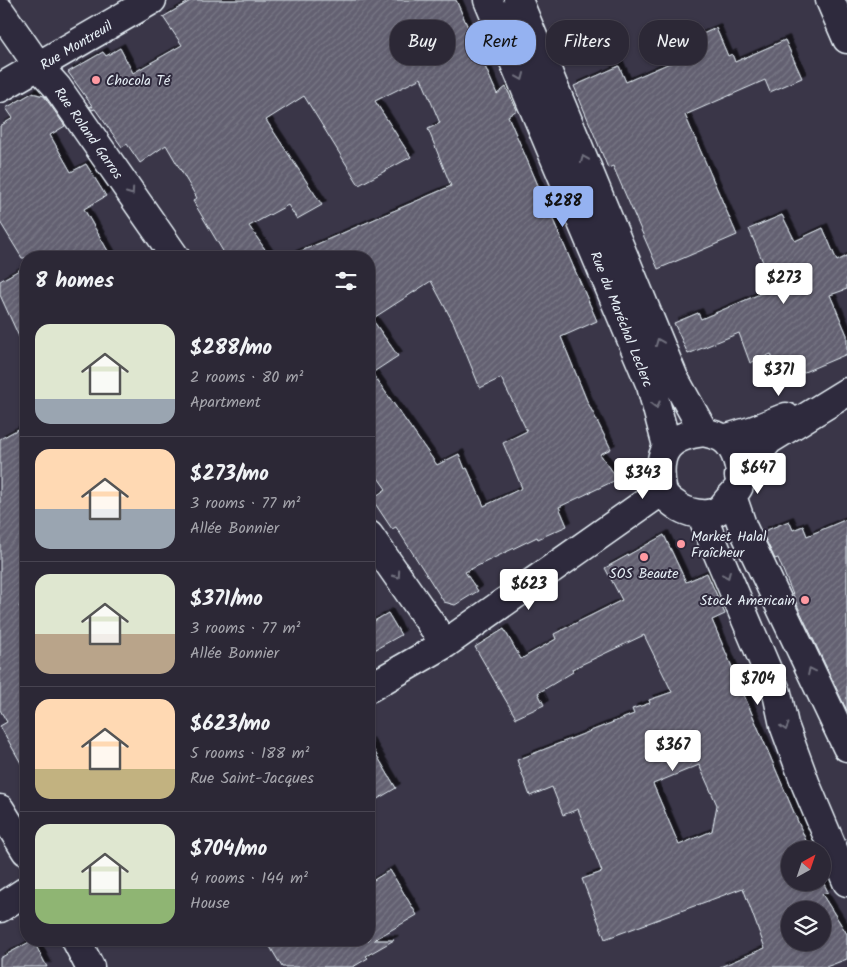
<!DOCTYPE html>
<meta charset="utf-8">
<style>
body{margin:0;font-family:Kalam,sans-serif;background:#383442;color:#f1f3f6;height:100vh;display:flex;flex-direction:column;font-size:19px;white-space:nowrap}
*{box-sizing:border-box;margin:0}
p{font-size:16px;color:#a6a6ad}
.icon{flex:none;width:28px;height:28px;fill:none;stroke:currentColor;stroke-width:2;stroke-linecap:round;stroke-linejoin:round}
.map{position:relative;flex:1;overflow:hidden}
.sheet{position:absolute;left:20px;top:251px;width:355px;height:695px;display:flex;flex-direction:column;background:#2c2836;border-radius:20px;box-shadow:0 1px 4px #0004,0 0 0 1px #484451}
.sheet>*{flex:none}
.top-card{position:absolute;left:390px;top:20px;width:381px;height:45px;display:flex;gap:10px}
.needle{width:32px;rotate:40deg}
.controls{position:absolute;left:781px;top:841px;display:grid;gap:10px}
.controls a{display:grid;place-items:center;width:50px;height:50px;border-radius:50%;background:#2c2836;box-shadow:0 1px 4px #0004,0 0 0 1px #484451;font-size:25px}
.price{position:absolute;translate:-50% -42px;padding:0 11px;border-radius:5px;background:#fff;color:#222;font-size:16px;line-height:32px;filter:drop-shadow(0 1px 2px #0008)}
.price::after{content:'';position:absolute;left:50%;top:30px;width:15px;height:11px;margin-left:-8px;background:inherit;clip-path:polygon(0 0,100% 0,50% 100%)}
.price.on{background:#95b2f1;color:#111}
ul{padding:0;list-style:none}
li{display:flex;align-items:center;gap:15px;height:125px;padding:0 15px}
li+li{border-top:1px solid #484451}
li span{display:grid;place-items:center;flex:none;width:140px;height:100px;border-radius:15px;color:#555}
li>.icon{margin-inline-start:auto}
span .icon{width:60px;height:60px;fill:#fffc;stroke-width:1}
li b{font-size:21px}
h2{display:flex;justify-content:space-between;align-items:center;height:60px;padding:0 15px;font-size:21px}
.pill{padding:0 18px;border-radius:20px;background:#2c2836;box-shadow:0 1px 4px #0004,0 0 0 1px #484451;font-size:18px;line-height:45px}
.pill.on{background:#95b2f1;color:#111}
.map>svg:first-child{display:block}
.building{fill:url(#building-hatch);stroke:#e8f1f8;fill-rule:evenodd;filter:url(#shadow)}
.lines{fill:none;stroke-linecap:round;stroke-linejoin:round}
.minor-casing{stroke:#e8f1f8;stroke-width:31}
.minor{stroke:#2f2a3d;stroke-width:28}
.oneway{stroke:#70707e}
.poi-dot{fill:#ff9aa2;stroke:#2f2a3d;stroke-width:2}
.labels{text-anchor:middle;stroke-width:4;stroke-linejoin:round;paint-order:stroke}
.street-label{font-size:14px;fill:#e8f1f8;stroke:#2f2a3d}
.poi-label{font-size:14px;fill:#e8f1f8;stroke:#2f2a3d;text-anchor:start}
</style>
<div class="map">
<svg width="847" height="967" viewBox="0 0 847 967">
<defs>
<pattern id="building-hatch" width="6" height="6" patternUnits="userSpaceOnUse" patternTransform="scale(1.25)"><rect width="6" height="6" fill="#636171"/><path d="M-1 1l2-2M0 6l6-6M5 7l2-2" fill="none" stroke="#797886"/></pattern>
<filter id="shadow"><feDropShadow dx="4.5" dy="-4.5" stdDeviation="0" flood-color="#0009"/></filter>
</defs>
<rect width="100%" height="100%" fill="#3a3648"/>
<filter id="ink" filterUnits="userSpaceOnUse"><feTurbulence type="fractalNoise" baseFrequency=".02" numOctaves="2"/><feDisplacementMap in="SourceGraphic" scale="10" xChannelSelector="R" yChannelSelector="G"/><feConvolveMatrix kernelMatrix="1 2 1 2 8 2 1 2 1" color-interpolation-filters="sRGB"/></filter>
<g filter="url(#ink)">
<path class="building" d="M192 0H456L497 94 506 87 517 110 508 116 597 321 561 337 587 401 611 449 600 454 618 479 559 507 567 526 538 539 537 537 465 572 478 591 455 605 444 602 396 527 392 529 372 499 386 489 369 465V258H285L451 186 428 129 440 123 421 78 375 101 411 157 359 185 304 96 266 120 322 205 297 219 288 205 249 226 271 258H227L193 201 197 198 166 145 140 163 127 144 122 147 95 109 92 110 89 106 93 107 68 72 103 52 106 56 120 48 133 73 182 45 163 17ZM431 281 454 324 480 388 501 378 527 431 503 443 522 488 484 506 467 468 465 469 459 454 437 465 372 373 398 356 372 319Z
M716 28 728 56 732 54 735 62 785 40 802 78 770 92 765 80 685 115 737 235 658 269 613 166 608 168 574 86 619 66 626 82 679 59 674 47Z
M32 93 44 96 65 126 50 135 71 172 86 164 106 196 84 209 112 258H22L0 222V126L13 118 6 108Z
M782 215 795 241 823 228 837 261 847 256V289L830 295 847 335V354L783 381 771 354 750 363 739 333 688 354 674 323 698 313 701 319 774 288 749 229Z
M26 266V352L0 295V281Z
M26 425V602L19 606 26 617V772L0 726 7 722 0 710V439Z
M847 519V711L798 607 778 558 775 559 762 532 789 521 793 530 803 526 807 536Z
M664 535 686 582 707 573 725 614 712 620 810 850H790V882H822V880L828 892 822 894 847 934V959L826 967H720L765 948 743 888 605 939 582 879 602 872 578 809 563 815 552 787 530 796 517 760 634 714 632 709 650 703 649 700 672 692 644 635 572 669 573 672 538 693 544 705 516 718 475 647 504 629 521 659 556 639 554 634 622 600 605 568ZM699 765 717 805 712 831 679 845 653 784ZM790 910H822V942H790Z
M388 613 401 635 369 653V624Z
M369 742 396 788 369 804Z
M390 870 417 915 374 940H394L366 956 368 958 353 967H282L266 940H369V883Z
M33 940 47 967H0V958Z"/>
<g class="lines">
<g class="minor-casing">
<path id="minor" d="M488 0 651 386 667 446
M518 0 674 378 704 432
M830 0 847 39
M0 11 39 67 57 87 176 258
M0 88 152 0
M704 432C710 434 717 435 722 438 736 446 743 472 739 486 737 491 732 495 729 499 726 502 723 507 719 510 708 518 686 513 676 505 670 501 663 495 662 488 656 451 668 436 704 432Z
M724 439 754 430 786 417
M739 476 769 440 847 392
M732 496 743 528 847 747
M701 514 777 693 784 725 806 785 847 882
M369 535 445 644
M369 688 445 644 662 491
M0 809 26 851
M0 908 26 891
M76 940 90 967"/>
</g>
<use href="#minor" class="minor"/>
</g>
<defs><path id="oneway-chevron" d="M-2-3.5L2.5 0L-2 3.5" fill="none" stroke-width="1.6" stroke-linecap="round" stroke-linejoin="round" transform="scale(1.25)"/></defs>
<g class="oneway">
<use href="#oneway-chevron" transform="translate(521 77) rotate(67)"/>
<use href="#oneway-chevron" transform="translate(584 159) rotate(-112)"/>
<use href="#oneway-chevron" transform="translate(131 192) rotate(55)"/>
<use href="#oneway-chevron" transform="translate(659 342) rotate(-112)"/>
<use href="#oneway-chevron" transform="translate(656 405) rotate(76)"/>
<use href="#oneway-chevron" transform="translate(397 575) rotate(55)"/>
<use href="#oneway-chevron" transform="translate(727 575) rotate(67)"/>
<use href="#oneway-chevron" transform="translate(811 671) rotate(-116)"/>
<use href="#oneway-chevron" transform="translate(785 727) rotate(73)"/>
</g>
</g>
<g class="poi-dot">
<circle cx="96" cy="80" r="5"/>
<circle cx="681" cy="544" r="5"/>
<circle cx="644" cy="557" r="5"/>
<circle cx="805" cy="600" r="5"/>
</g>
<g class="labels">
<g class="street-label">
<text transform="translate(76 45) rotate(-31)" y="5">Rue Montreuil</text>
<text transform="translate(89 133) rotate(55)" y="5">Rue Roland Garros</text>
<text transform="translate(622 319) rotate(68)" y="5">Rue du Maréchal Leclerc</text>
</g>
<g class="poi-label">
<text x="106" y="85">Chocola Té</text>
<text x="691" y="541">Market Halal<tspan x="691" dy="16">Fraîcheur</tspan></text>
<text x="644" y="578" text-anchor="middle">SOS Beaute</text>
<text x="795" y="605" text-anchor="end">Stock Americain</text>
</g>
</g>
</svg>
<div class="controls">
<a><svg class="needle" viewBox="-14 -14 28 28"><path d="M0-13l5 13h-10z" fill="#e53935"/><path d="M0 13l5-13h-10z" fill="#a6a6ad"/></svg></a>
<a><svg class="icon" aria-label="layers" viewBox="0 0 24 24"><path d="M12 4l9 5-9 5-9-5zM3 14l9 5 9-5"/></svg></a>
</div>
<b class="price on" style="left:563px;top:228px">$288</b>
<b class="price" style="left:784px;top:305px">$273</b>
<b class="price" style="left:779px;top:397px">$371</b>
<b class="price" style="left:758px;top:495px">$647</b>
<b class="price" style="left:643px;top:500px">$343</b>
<b class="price" style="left:529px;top:611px">$623</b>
<b class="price" style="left:758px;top:706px">$704</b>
<b class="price" style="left:673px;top:772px">$367</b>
<div class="top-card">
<a class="pill">Buy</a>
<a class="pill on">Rent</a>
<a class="pill">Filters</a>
<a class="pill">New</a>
</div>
<section class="sheet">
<h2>8 homes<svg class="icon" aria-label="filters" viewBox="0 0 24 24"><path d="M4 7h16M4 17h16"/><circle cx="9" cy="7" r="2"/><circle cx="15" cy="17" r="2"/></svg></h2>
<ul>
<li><span style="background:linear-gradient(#dfe7d0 75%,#9aa5b1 0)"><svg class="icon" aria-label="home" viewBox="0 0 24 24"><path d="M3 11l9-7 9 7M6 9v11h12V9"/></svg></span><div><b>$288/mo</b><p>2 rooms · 80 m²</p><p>Apartment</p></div></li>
<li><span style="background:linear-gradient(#ffd9b3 60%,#9aa5b1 0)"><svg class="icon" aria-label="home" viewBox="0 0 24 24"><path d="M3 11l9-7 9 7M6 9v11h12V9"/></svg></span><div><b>$273/mo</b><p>3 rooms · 77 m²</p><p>Allée Bonnier</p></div></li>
<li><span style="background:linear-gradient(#dfe7d0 60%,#b9a48a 0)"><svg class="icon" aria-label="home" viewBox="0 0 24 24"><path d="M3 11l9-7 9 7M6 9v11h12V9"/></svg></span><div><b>$371/mo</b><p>3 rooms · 77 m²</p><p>Allée Bonnier</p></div></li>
<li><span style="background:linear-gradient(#ffd9b3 70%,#c2b280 0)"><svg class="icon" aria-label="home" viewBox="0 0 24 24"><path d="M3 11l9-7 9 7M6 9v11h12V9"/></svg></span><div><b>$623/mo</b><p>5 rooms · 188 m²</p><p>Rue Saint-Jacques</p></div></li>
<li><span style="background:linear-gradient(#dfe7d0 65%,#8fb573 0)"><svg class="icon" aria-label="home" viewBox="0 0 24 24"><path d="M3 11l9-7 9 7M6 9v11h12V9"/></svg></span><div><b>$704/mo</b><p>4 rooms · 144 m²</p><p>House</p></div></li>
</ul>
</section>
</div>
